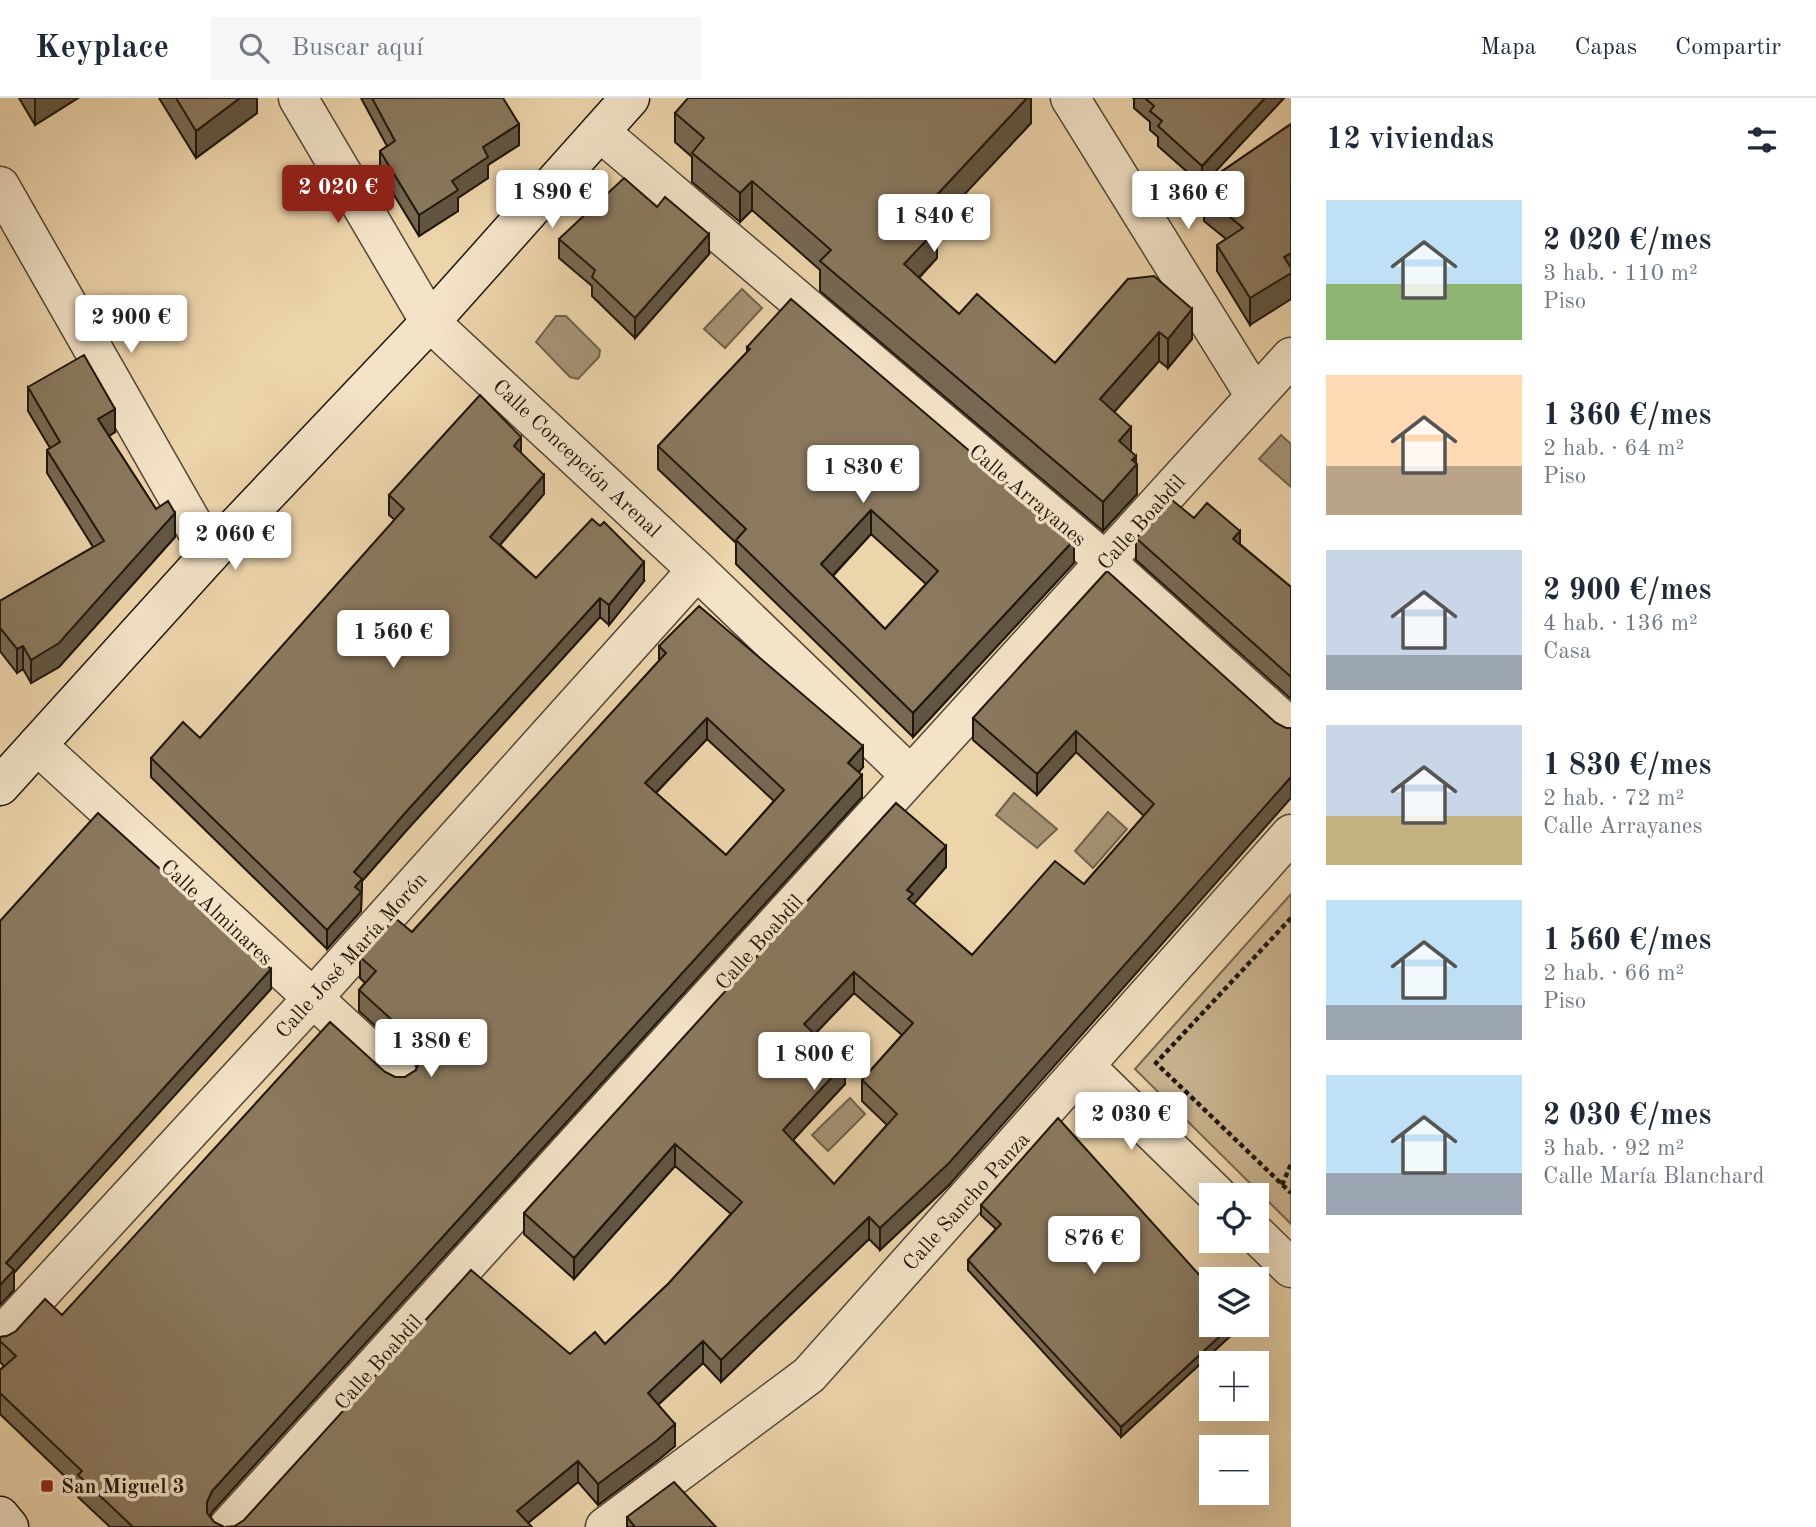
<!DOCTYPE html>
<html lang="es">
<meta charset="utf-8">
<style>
body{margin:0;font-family:"Old Standard TT",serif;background:#f6f6f7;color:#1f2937;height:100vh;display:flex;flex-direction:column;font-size:26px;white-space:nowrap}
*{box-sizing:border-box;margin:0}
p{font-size:23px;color:#747a83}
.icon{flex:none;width:38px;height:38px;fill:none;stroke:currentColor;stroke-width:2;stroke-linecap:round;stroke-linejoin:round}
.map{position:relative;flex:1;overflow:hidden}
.side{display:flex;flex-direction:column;background:#fff;width:525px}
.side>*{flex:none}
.tools{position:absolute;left:1199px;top:1085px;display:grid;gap:14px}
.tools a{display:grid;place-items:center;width:70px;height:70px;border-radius:0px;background:#fff;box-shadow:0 7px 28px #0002;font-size:35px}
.price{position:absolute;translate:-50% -60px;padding:0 16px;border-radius:7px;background:#fff;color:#222;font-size:23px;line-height:46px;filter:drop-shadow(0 2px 4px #0008)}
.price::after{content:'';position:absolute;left:50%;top:42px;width:21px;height:16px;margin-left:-10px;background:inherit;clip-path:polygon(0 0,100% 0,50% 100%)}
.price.active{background:#8f2418;color:#fff}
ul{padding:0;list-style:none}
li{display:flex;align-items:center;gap:21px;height:175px;padding:0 35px}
li span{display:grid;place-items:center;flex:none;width:196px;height:140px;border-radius:0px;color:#555}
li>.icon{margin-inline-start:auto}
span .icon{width:84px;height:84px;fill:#fffc;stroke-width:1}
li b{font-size:30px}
h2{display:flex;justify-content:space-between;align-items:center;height:84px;padding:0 35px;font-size:30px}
header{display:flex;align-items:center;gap:42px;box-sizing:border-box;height:98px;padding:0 35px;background:#fff;border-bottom:2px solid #e0e1e3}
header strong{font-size:33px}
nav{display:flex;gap:38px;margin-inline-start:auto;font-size:24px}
.search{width:490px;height:63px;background:#f6f6f7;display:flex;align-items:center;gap:18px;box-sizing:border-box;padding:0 24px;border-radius:0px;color:#747a83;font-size:26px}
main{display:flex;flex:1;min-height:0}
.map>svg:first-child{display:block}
.green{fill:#c9b490;stroke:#74654e;stroke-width:2}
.water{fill:#a69375;stroke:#70614b;stroke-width:2}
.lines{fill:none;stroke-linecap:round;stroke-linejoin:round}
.street-casing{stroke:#524634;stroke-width:41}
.secondary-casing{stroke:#1f160c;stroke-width:41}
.path{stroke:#1f160c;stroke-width:4.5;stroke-dasharray:5 3.5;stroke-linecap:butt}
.street{stroke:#f3e3c8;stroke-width:38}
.secondary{stroke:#f3e3c8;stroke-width:38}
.wall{fill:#776852;stroke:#1f160c;stroke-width:2;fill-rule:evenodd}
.shaded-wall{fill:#615542;stroke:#1f160c;stroke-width:2}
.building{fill:#8a795f;stroke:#1f160c;stroke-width:2;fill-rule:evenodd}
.poi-dot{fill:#8f2418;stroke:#f3e3c8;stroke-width:2.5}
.labels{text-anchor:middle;stroke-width:7;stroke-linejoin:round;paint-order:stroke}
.street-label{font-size:21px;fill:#1f160c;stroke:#f3e3c8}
.poi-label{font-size:21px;font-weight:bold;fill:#1f160c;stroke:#f3e3c8;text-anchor:start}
</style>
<header>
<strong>Keyplace</strong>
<div class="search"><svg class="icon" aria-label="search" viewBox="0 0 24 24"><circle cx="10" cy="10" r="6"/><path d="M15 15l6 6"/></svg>Buscar aquí</div>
<nav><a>Mapa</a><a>Capas</a><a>Compartir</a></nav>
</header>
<main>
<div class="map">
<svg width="1291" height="1429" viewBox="0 0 1291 1429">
<rect width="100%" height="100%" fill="#ecd4ab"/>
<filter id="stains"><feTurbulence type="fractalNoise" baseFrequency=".00286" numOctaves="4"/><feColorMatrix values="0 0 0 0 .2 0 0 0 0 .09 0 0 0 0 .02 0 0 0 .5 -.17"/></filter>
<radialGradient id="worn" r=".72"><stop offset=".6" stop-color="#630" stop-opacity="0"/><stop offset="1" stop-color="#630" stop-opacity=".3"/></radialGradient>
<path class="green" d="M1291 796V1126L1135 971Z"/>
<path class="water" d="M742 191 762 210 725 250 704 231Z
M556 218H566L600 252 599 259 578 281 570 279 536 244Z
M1281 337 1291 346V389L1259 361Z
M1014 695 1057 731 1037 750 996 717Z
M1108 714 1127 731 1093 770 1075 753Z
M850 1000 865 1016 828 1053 812 1037Z"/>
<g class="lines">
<g class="street-casing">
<path id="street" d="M298 0 430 224 697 472 910 677
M1070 0 1255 298
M600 34 1105 463 1291 630
M0 88 210 456
M37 647 399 979
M1086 969 1217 1097
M1256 1136 1291 1170
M0 1239 311 902 697 472
M228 1429 1291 259
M605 1429 809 1277 1291 736"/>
</g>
<g class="secondary-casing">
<path id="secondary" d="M0 688 210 456 430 224 630 0
M0 1418 9 1429"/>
</g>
<path class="path" d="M1291 820 1156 965 1291 1095
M1282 1087 1291 1066"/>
<use href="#street" class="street"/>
<use href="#secondary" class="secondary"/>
</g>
<path class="wall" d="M19 0H78L35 27Z
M159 0H257V15L196 60Z
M361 0H503L519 47 488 67V80L458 100V113L419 138 380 74V53L387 48Z
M1031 0V25L934 128 937 160 919 180 959 216 1055 265 1128 181 1192 241 1168 270 1159 263 1114 314 1136 365 1137 396 1103 433 820 193V172L752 112 740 124 692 84V59L675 44V15Z
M1133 0H1284L1203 86 1291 26 1250 227 1217 173V147L1226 141 1204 123V115L1202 113V87L1158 48V39L1150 32V24L1134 10V1Z
M559 141 709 156 635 240 592 198V188L559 160Z
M747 249 1074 465 913 639 736 466V445L658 371V348L747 254ZM871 436 926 486 885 531 833 478Z
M28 289 115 334 109 338 156 411 175 439 59 569 31 585 23 571 17 575 0 553V503L93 449 47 375V352L50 350 28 313Z
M521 355 544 396 500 447 536 480 644 483 609 527 600 519 405 734 362 783 361 813 327 851 151 679V660L200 640 395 422 389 417V397Z
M1194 420 1240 446 1291 489V601L1136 462V440Z
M659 548 863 669 859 674 862 699 212 1414 210 1418 214 1424 224 1429H110L78 1399V1391L0 1316V1272L4 1268 0 1264V1239L7 1238 62 1217 385 974 395 979H405L416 972 417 968 414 963 359 913V892L365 885 360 880V859L412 834 659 563ZM707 641 774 703 726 757 656 695Z
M973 620 1276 625 949 1087 880 1152 869 1141 721 1284 703 1265 658 1307 675 1348 657 1363 598 1407 578 1384 528 1425 235 1428 570 1256 605 1246 669 1185 731 1116 675 1068 574 1181 524 1136V1115L946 769 913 806 972 857 1084 786 1144 718 1076 654 1037 697 973 642ZM854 895 902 937 862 982V1003L887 1027 834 1086 793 1042 845 986 815 936Z
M981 1107 1239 1227V1230L1121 1339 968 1172V1162L996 1131 981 1117Z
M627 1419 716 1429H627Z"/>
<path class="shaded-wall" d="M35 0H78L35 27Z
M240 0H257V15L196 60V33Z
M1027 0H1031V25L920 144V115Z
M1265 0H1284L1202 88V68Z
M519 26V47L488 67V80L458 100V113L419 138V117L483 49Z
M752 83V112L740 124V95Z
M937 131V160L904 195V166Z
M709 136V156L635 240V220Z
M1291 155V201L1250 227V200L1284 159Z
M1192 211V241L1168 270V241Z
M1159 234V263L1100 330V301Z
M115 311V334L98 345V321Z
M1131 329V358L1119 343Z
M521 339V358L514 348Z
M1136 358V368L1137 366V396L1103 433V404Z
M544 377V396L490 458V439Z
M871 412V436L821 490V466Z
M175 415V439L59 569 31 585V562Z
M1240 433V455L1233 441Z
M1074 442V465L913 639V615Z
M644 464V483L609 527V507Z
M600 500V519L405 734 362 783 361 813 327 851V832L354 774 405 715Z
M23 548V571L17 575V551Z
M707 620V641L645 706V685Z
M1076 633V654L1037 697V676Z
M863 648V669L848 687V665Z
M862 677V699L212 1414 207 1425V1404L212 1393Z
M1291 679V700L949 1087 880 1152V1130Z
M946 748V769L913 807 908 823 907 792Z
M271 871V891L14 1175V1192L0 1207V1187L6 1165Z
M854 874V895L804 947V926Z
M845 965V986L783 1053V1032Z
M675 1046V1068L574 1181V1160Z
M869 1119V1141L721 1284V1262Z
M1232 1227H1239V1230L1121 1339V1329Z
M703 1243V1265L648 1316V1295Z
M675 1326V1348L657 1363 598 1407V1386Z
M578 1363V1384L523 1429 517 1413Z"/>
<path class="building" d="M176 0H240L196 33Z
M372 0H503L519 26 483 49 488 59 452 83 458 92 419 117 380 53 395 43Z
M688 0H1027L920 115 937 131 904 166 959 216 977 196 1055 265 1128 181 1154 178 1192 211 1168 241 1159 234 1100 301 1131 329 1119 343 1136 358 1132 362 1137 366 1103 404 820 163 831 152 752 83 740 95 692 55 704 40 675 15Z
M1145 0H1265L1202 68 1158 28 1162 23 1150 13 1154 8Z
M1291 26V155L1284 159 1291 170V175L1250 200 1217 147 1243 130 1204 97 1209 93 1202 87Z
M624 80 657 109 665 99 709 136 635 220 592 179 595 172 559 141Z
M791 201 1074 442 913 615 736 442 746 431 658 348 750 251 747 249ZM871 412 938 473 885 531 821 466Z
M84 257 115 311 98 321 156 411 168 403 175 415 59 545 31 562 23 548 17 551 0 530V503L104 443 47 352 60 344 28 289Z
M480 297 521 339 514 348 544 377 490 439 536 480 592 421 600 428 604 424 644 464 609 507 600 500 405 715 354 774 362 781 355 789 361 794 327 832 151 660 183 624 200 640 404 411 389 397Z
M1172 402 1194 420 1207 405 1240 433 1233 441 1291 489V579L1136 440Z
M1107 473 1276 625 1286 630H1291V679L949 1065 880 1130 869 1119 721 1262 703 1243 648 1295 675 1326 657 1342 598 1386 578 1363 517 1413 532 1429H225L235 1428 244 1422 471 1172 570 1256 595 1234 605 1246 669 1185 742 1104 675 1046 574 1160 524 1115 896 705 946 748 907 792 913 796 908 801 972 857 1055 763 1084 786 1154 706 1076 633 1037 676 973 620ZM854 874 913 925 862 982 897 1016 834 1086 783 1032 845 965 804 926Z
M699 508 863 648 848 665 862 677 212 1393 207 1404V1415L214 1424 224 1429H133L78 1377 82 1373 0 1295V1272L16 1258 0 1243V1239L7 1238 16 1233 45 1201 62 1217 330 924 385 974 395 979H405L416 972 420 962V950L414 942 359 892 376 873 360 859 395 820 412 834 666 555 659 548ZM707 620 784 692 726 757 645 685Z
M98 715 271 871 6 1165 14 1172 0 1187V823Z
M1058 1020 1211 1190V1227H1232L1121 1329 968 1162 1001 1126 981 1107Z
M674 1384 716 1429H635L627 1419Z"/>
<rect class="poi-dot" x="40" y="1381" width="14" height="14" rx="3.5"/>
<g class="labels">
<g class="street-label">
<text transform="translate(577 360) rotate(43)" y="7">Calle Concepción Arenal</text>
<text transform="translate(1028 397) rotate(40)" y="7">Calle Arrayanes</text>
<text transform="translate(1141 424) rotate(-48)" y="7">Calle Boabdil</text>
<text transform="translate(217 814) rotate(43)" y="7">Calle Alminares</text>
<text transform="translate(759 844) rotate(-48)" y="7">Calle Boabdil</text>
<text transform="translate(351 857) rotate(-48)" y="7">Calle José María Morón</text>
<text transform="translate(966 1103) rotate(-48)" y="7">Calle Sancho Panza</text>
<text transform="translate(378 1264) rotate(-48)" y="7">Calle Boabdil</text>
</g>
<g class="poi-label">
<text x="61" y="1395">San Miguel 3</text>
</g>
</g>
<rect width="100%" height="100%" filter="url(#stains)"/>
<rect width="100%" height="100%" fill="url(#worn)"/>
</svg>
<div class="tools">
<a><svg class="icon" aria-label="locate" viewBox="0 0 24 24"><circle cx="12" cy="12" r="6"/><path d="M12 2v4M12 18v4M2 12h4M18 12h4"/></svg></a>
<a><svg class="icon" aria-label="layers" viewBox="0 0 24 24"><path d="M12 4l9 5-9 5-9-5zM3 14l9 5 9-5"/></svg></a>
<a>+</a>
<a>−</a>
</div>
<b class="price active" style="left:338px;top:127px">2 020 €</b>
<b class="price" style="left:552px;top:132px">1 890 €</b>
<b class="price" style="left:1188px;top:133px">1 360 €</b>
<b class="price" style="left:934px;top:156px">1 840 €</b>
<b class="price" style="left:131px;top:257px">2 900 €</b>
<b class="price" style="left:863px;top:407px">1 830 €</b>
<b class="price" style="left:235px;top:474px">2 060 €</b>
<b class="price" style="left:393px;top:572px">1 560 €</b>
<b class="price" style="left:431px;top:981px">1 380 €</b>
<b class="price" style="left:814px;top:994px">1 800 €</b>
<b class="price" style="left:1131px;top:1054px">2 030 €</b>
<b class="price" style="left:1094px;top:1178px">876 €</b>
</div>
<section class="side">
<h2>12 viviendas<svg class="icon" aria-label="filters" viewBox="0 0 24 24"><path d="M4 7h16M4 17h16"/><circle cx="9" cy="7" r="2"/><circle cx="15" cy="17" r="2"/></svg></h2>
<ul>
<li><span style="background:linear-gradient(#bfe0f5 60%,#8fb573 0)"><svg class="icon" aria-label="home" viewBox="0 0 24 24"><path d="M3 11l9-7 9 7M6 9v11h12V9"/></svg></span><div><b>2 020 €/mes</b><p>3 hab. · 110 m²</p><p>Piso</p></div></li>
<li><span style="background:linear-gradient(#ffd9b3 65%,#b9a48a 0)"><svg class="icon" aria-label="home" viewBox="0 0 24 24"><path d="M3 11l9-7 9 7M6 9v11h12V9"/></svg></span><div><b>1 360 €/mes</b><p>2 hab. · 64 m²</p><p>Piso</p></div></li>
<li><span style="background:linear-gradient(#c9d6e8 75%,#9aa5b1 0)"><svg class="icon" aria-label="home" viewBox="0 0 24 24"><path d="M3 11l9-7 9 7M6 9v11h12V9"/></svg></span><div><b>2 900 €/mes</b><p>4 hab. · 136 m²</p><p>Casa</p></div></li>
<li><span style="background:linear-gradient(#c9d6e8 65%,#c2b280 0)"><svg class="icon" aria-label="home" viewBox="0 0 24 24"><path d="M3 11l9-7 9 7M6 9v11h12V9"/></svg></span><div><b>1 830 €/mes</b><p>2 hab. · 72 m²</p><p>Calle Arrayanes</p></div></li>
<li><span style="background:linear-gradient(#bfe0f5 75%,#9aa5b1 0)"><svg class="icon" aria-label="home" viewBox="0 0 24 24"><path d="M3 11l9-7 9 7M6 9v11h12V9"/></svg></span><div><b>1 560 €/mes</b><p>2 hab. · 66 m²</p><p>Piso</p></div></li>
<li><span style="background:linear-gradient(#bfe0f5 70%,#9aa5b1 0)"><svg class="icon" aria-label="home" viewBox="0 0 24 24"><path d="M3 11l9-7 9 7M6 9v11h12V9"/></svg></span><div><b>2 030 €/mes</b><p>3 hab. · 92 m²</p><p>Calle María Blanchard</p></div></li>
</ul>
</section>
</main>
